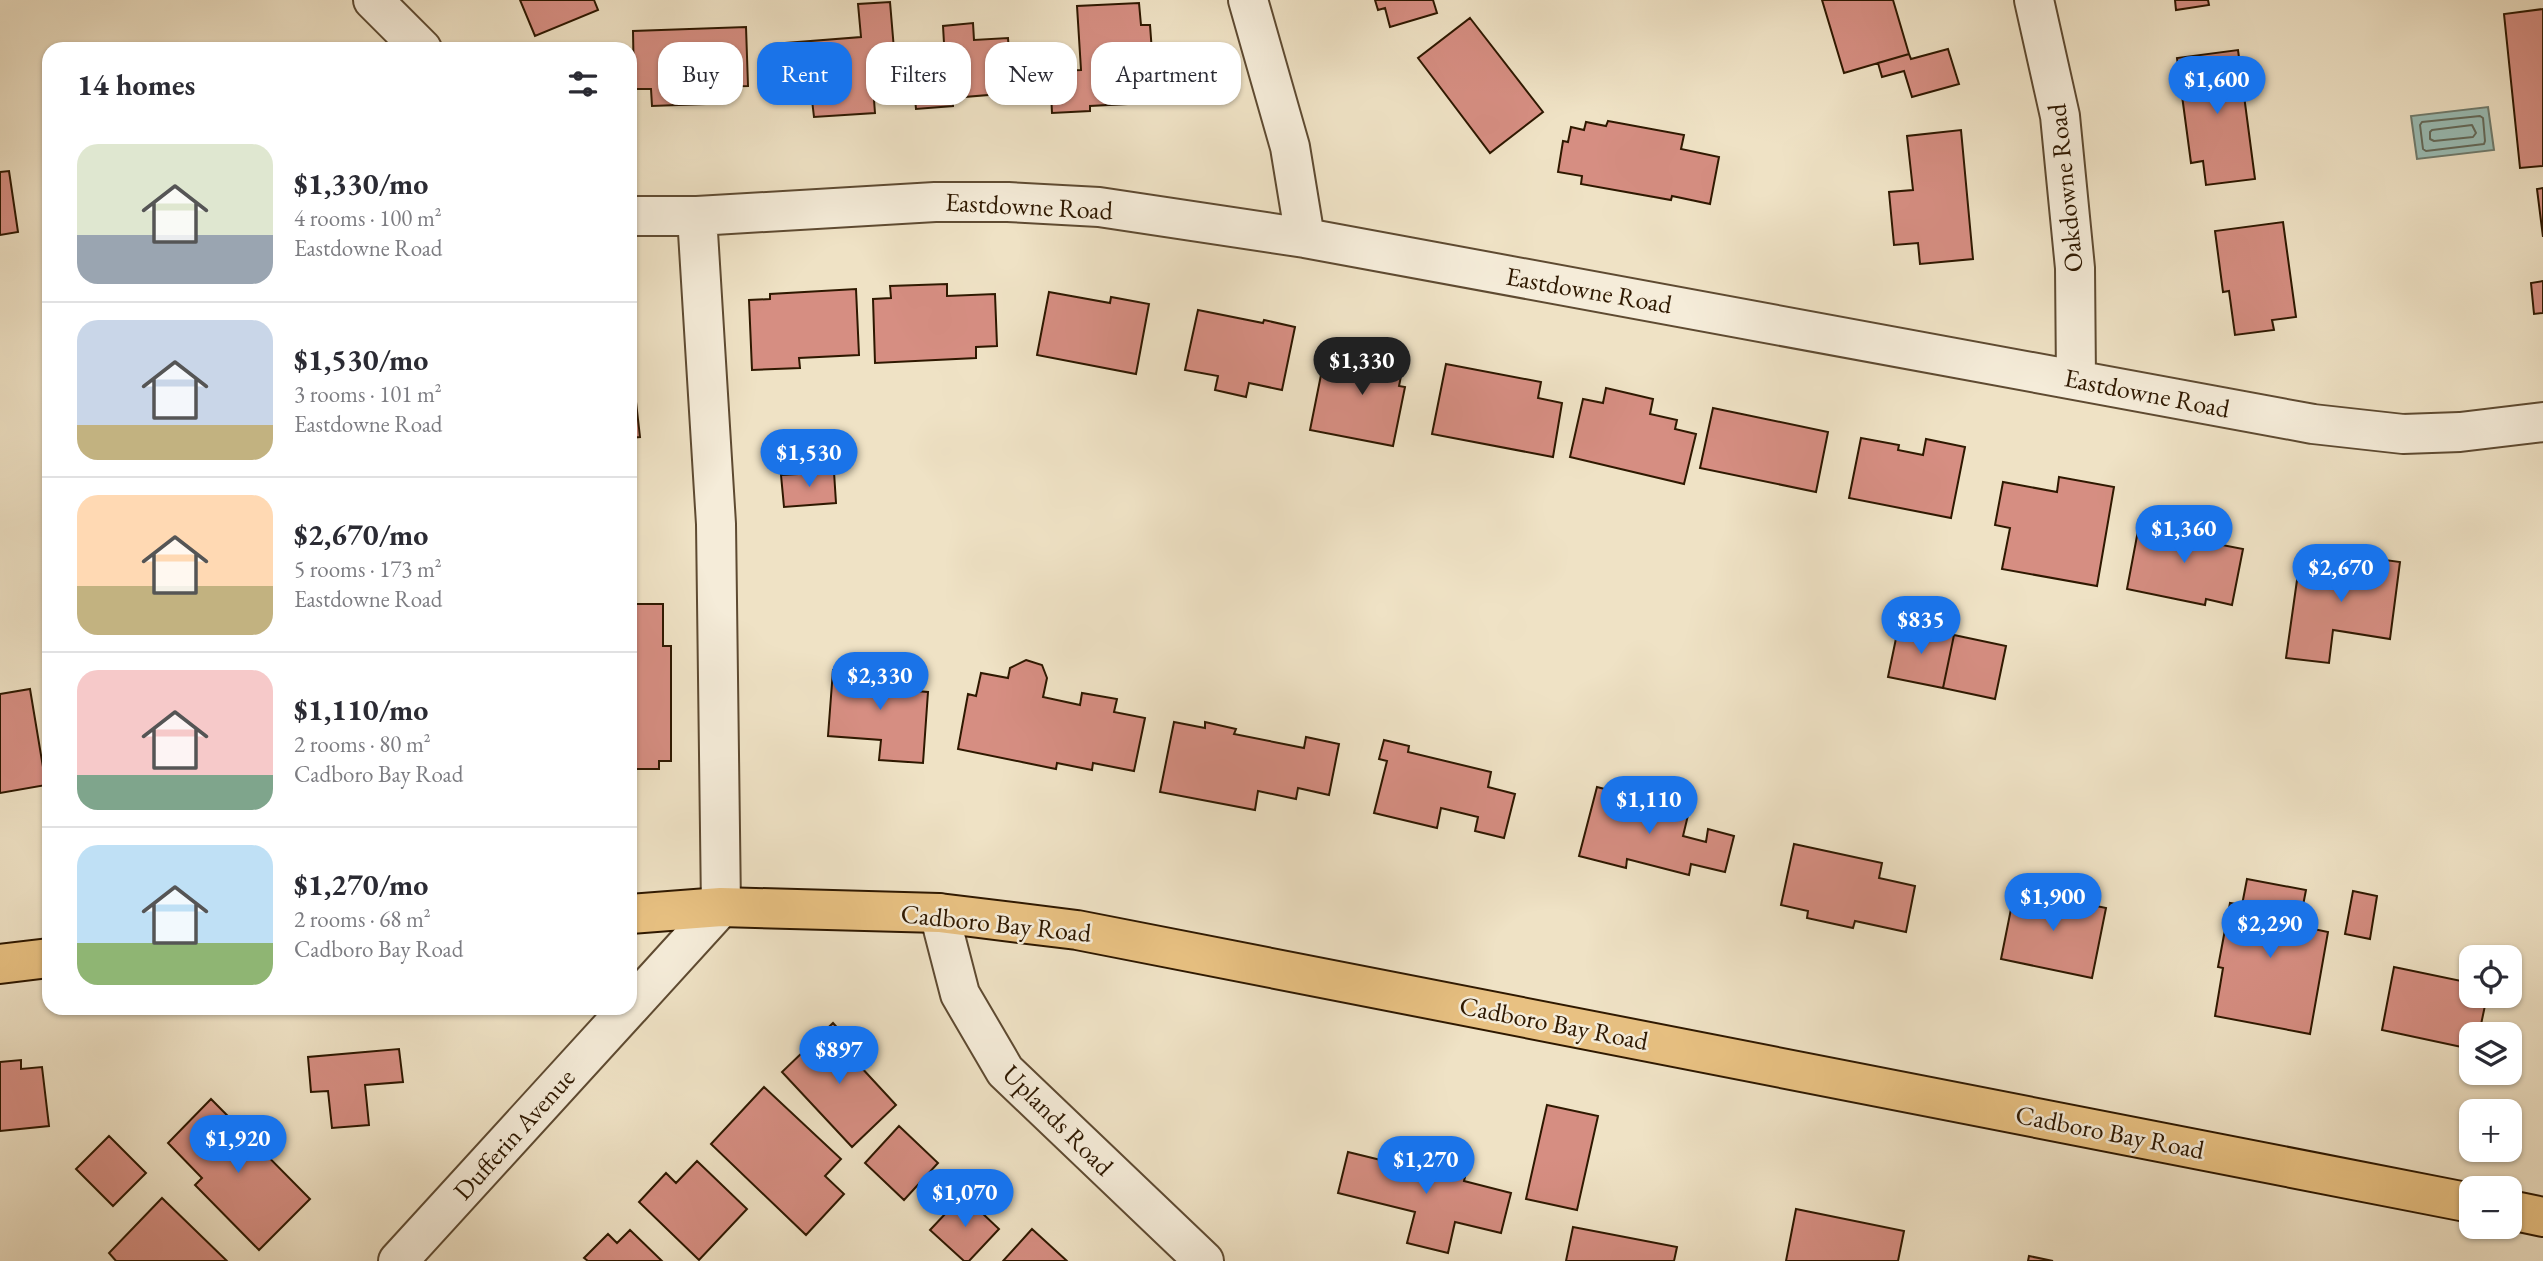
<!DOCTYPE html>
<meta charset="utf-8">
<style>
body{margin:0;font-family:"EB Garamond",serif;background:#f2f2f3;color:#2b2b33;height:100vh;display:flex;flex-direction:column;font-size:26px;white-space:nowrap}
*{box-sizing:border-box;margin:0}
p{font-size:23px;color:#7c7c81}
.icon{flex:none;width:38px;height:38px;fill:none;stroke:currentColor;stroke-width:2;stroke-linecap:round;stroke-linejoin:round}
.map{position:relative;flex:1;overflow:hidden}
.side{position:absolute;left:42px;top:42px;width:595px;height:973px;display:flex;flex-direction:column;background:#fff;border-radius:21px;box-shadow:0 2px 5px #0004}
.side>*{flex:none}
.hud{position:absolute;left:658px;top:42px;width:665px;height:63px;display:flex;gap:14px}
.buttons{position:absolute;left:2459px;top:945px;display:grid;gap:14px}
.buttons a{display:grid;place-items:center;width:63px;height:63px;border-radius:14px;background:#fff;box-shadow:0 2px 5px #0004;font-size:35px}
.price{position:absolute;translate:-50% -60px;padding:0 16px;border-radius:24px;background:#1a73e8;color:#fff;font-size:23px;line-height:46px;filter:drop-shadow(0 2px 4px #0008)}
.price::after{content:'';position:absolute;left:50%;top:42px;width:21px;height:16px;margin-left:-10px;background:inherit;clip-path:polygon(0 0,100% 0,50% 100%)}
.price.selected{background:#222;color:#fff}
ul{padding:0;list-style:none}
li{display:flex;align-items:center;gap:21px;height:175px;padding:0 35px}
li+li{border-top:2px solid #e1e1e2}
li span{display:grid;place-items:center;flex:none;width:196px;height:140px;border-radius:21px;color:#555}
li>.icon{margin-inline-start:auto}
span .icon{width:84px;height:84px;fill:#fffc;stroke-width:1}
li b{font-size:30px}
h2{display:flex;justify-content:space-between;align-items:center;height:84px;padding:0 35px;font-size:30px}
.chip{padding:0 24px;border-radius:21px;background:#fff;box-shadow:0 2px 5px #0004;font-size:24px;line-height:63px}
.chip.selected{background:#1a73e8;color:#fff}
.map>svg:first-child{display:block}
.water{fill:#9abdb5;stroke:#6f7b6d;stroke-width:2}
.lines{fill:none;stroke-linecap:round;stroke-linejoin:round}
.shore{stroke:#646a5a;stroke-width:2}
.building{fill:#d68e82;stroke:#2e1800;stroke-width:2}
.minor-casing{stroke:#5e4a31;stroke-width:42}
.major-casing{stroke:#2e1800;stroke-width:42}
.minor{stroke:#f5ecd9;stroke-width:38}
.major{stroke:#e8c182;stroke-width:38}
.labels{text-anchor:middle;stroke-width:5;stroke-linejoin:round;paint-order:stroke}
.street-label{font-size:26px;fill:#2e1800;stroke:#f5ecd9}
</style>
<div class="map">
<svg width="2543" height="1261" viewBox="0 0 2543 1261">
<rect width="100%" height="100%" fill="#efe2c5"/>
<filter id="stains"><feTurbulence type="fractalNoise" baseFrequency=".00286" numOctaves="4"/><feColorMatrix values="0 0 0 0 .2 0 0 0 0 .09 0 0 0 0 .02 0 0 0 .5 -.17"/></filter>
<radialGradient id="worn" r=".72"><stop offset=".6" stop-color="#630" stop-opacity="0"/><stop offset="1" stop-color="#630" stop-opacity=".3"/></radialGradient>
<path class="water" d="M2488 107 2494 150 2417 159 2411 116Z"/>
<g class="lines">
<path class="shore" d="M2480 116 2483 118 2485 141 2484 144 2426 151 2423 149 2420 125 2422 122Z
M2472 125 2476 133 2473 137 2434 141 2430 139V132L2432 130Z"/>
</g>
<path class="building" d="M520 0H594L598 10 535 36Z
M1375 0H1433L1437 13 1390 27 1385 8 1378 10Z
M1822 0H1893L1909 54 1844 73Z
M2175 0H2208L2209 5 2176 10Z
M890 2 897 85 873 86 875 113 814 117 812 100 785 102 784 93 777 94 773 44 861 37 858 4Z
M1139 3 1141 25H1150L1154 79 1145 80 1146 103 1090 106V111L1052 113 1050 71 1081 70 1077 6Z
M2543 9V166L2520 168 2504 14Z
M1470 18 1543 112 1490 153 1418 58Z
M973 23 974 40 1008 38 1012 93 953 98V106L916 109 910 46 944 43 943 26Z
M746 27 748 86 705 87V104L652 106 651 89H634L633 31Z
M1948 49 1959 84 1912 97 1904 71 1882 77 1878 63 1909 54 1911 59Z
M2238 50 2255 179 2206 185 2203 161 2191 163 2177 58Z
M1608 121 1684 135 1681 149 1719 157 1710 204 1672 196 1671 200 1581 184 1582 176 1558 172 1563 141 1568 142 1571 127 1584 130 1586 122 1606 126Z
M1961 130 1973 259 1920 264 1918 243 1894 245 1889 192 1913 190 1907 136Z
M9 171 18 232 0 235V172Z
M2543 188V237L2537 189Z
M2283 222 2296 317 2272 320 2274 330 2235 335 2229 291 2223 292 2215 231Z
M2543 281V313L2534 314 2531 283Z
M947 284V296L995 294 997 346 976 347V358L875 363 873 299 891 298 890 286Z
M856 289 859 355 799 358 800 368 752 370 749 300 770 299V294Z
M1049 292 1110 303 1111 297 1149 304 1136 374 1037 355Z
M1198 310 1263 323 1264 320 1295 327 1282 390 1249 383 1246 397 1215 390 1218 376 1185 370Z
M1349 345 1405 356 1399 386 1405 387 1393 446 1310 430 1322 370 1343 374Z
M630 349 640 437 630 438Z
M1446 364 1541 382 1538 398 1562 403 1553 457 1432 434Z
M1606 388 1653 399 1650 414 1677 420 1675 429 1696 434 1684 484 1570 457 1583 399 1603 403Z
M1713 408 1828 432 1816 492 1700 468Z
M1861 438 1899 445 1898 450 1923 455 1926 439 1965 447 1951 518 1849 498Z
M834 472 836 503 784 507 781 475Z
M2059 477 2114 487 2097 586 2002 569 2010 528 1995 525 2003 482 2057 492Z
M2140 520 2219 536 2217 544 2243 549 2232 605 2206 599 2205 605 2127 589Z
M2342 554 2400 562 2390 639 2333 630 2329 663 2286 658 2300 559 2340 565Z
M630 604H663V646H671V761H659V769H630Z
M1899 624 1954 635 1943 688 1888 677Z
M1954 635 2006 646 1995 699 1943 688Z
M1026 660 1042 665 1047 678 1043 697 1080 705 1082 693 1117 699 1114 712 1145 718 1134 771 1093 763 1092 770 1057 763 1056 769 958 749 968 694 976 696 981 673 1008 678 1010 668Z
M833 670 918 675 916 691 928 692 923 763 879 760 881 740 828 736Z
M30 689 46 785 0 793V694Z
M1174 722 1205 728V722L1236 729 1234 734 1304 748 1306 737 1339 744 1329 795 1298 788 1296 799 1258 791 1255 810 1160 792Z
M1384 740 1409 746 1408 752 1491 772 1488 787 1515 794 1504 838 1475 831 1478 817 1441 808 1437 828 1374 813 1387 761 1379 759Z
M1597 787 1689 811 1683 836 1706 842 1708 829 1734 836 1725 872 1691 864 1689 875 1627 859 1626 868 1579 856Z
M1794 844 1882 863 1879 878 1915 886 1906 932 1855 921 1853 928 1807 918 1808 911 1781 905Z
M2247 879 2306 890 2299 926 2328 932 2310 1034 2215 1016 2223 968 2218 967 2230 903 2242 905Z
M2015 889 2106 908 2092 978 2001 959Z
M2353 891 2377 896 2370 939 2345 934Z
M2394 967 2471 983V996H2487L2479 1034H2471V1049L2382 1030Z
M833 1023 854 1046 847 1052 896 1105 852 1147 782 1072Z
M399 1049 403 1082 365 1085 369 1125 332 1128 328 1091 311 1092 308 1057Z
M21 1060V1069L42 1067 49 1126 0 1131V1062Z
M764 1087 841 1159 825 1176 844 1194 806 1235 711 1144Z
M211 1099 310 1199 259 1250 195 1185 202 1178 168 1143Z
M1547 1105 1598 1116 1577 1210 1526 1199Z
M899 1126 938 1163 904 1200 865 1163Z
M109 1136 146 1173 113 1206 76 1169Z
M1348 1152 1393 1163 1396 1152 1467 1169 1464 1181 1511 1193 1501 1233 1455 1222 1448 1253 1407 1243 1415 1212 1338 1193Z
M697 1161 747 1209 699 1260 639 1202 666 1173 676 1183Z
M963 1195 999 1229 969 1261H964L930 1230Z
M162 1198 227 1261H116L109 1253Z
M1796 1209 1904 1231 1898 1261H1786Z
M1573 1227 1677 1247 1674 1261H1566Z
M1032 1229 1067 1261H1003Z
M630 1230 662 1261H588L584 1258 608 1234 617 1243Z
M2029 1256 2053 1261H2028Z"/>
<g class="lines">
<g class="minor-casing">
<path id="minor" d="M373 0 422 49
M1248 0 1290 147 1305 238
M2034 0 2060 116 2075 268 2076 379
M630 216H697L935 202H1008L1099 207 1305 238 2313 424 2403 434 2460 432 2543 422
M939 913 960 994 1005 1071 1204 1261
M630 1007 721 907 716 524 697 216
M398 1261 629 1008"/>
</g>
<g class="major-casing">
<path id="major" d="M630 914 721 907 939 913 1077 930 2471 1203
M0 964 49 958
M2510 1210 2543 1217"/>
</g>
<use href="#minor" class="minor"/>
<use href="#major" class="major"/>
</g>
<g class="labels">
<g class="street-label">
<text transform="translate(2065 188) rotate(-96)" y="9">Oakdowne Road</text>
<text transform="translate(1029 206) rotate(3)" y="9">Eastdowne Road</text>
<text transform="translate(1589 290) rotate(10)" y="9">Eastdowne Road</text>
<text transform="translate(2147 393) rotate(11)" y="9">Eastdowne Road</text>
<text transform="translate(996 923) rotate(6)" y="9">Cadboro Bay Road</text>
<text transform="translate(1554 1023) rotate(11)" y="9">Cadboro Bay Road</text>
<text transform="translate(1058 1120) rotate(45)" y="9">Uplands Road</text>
<text transform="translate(2110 1132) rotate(11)" y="9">Cadboro Bay Road</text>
<text transform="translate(514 1134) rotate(-48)" y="9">Dufferin Avenue</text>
</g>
</g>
<rect width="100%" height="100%" filter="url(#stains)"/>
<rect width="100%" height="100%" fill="url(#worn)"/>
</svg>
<div class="buttons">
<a><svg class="icon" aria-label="locate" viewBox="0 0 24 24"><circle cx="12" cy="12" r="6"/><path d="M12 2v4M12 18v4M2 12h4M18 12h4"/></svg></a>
<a><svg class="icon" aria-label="layers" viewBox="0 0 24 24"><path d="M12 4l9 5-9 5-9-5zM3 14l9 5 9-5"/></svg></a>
<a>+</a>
<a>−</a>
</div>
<b class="price" style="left:2217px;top:116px">$1,600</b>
<b class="price selected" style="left:1362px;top:397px">$1,330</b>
<b class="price" style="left:809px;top:489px">$1,530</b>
<b class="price" style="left:2184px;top:565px">$1,360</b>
<b class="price" style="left:2341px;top:604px">$2,670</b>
<b class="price" style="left:1921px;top:656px">$835</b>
<b class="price" style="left:880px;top:712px">$2,330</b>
<b class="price" style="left:1649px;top:836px">$1,110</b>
<b class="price" style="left:2053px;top:933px">$1,900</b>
<b class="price" style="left:2270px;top:960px">$2,290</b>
<b class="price" style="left:839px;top:1086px">$897</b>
<b class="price" style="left:238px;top:1175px">$1,920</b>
<b class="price" style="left:1426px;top:1196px">$1,270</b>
<b class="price" style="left:965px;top:1229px">$1,070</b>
<div class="hud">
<a class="chip">Buy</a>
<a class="chip selected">Rent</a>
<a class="chip">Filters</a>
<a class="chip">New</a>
<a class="chip">Apartment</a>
</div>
<section class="side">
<h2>14 homes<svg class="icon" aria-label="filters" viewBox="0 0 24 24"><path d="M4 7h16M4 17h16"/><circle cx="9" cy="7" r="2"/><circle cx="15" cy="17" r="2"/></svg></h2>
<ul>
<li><span style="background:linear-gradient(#dfe7d0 65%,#9aa5b1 0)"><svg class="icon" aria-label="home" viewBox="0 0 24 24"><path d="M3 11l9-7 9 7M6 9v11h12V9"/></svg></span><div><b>$1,330/mo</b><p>4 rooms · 100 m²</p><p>Eastdowne Road</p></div></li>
<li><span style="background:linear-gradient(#c9d6e8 75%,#c2b280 0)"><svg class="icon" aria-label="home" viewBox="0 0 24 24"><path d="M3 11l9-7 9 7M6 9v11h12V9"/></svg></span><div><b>$1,530/mo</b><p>3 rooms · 101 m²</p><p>Eastdowne Road</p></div></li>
<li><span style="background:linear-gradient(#ffd9b3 65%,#c2b280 0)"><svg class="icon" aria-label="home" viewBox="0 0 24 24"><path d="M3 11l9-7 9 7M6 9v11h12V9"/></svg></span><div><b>$2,670/mo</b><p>5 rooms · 173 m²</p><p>Eastdowne Road</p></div></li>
<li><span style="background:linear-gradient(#f6c9c9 75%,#7fa58c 0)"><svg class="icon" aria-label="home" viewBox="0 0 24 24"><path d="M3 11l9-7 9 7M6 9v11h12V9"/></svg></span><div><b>$1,110/mo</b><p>2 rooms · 80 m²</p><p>Cadboro Bay Road</p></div></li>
<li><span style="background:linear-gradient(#bfe0f5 70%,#8fb573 0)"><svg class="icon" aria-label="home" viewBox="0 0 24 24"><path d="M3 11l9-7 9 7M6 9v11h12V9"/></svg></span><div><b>$1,270/mo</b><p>2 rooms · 68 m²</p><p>Cadboro Bay Road</p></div></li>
</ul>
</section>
</div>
